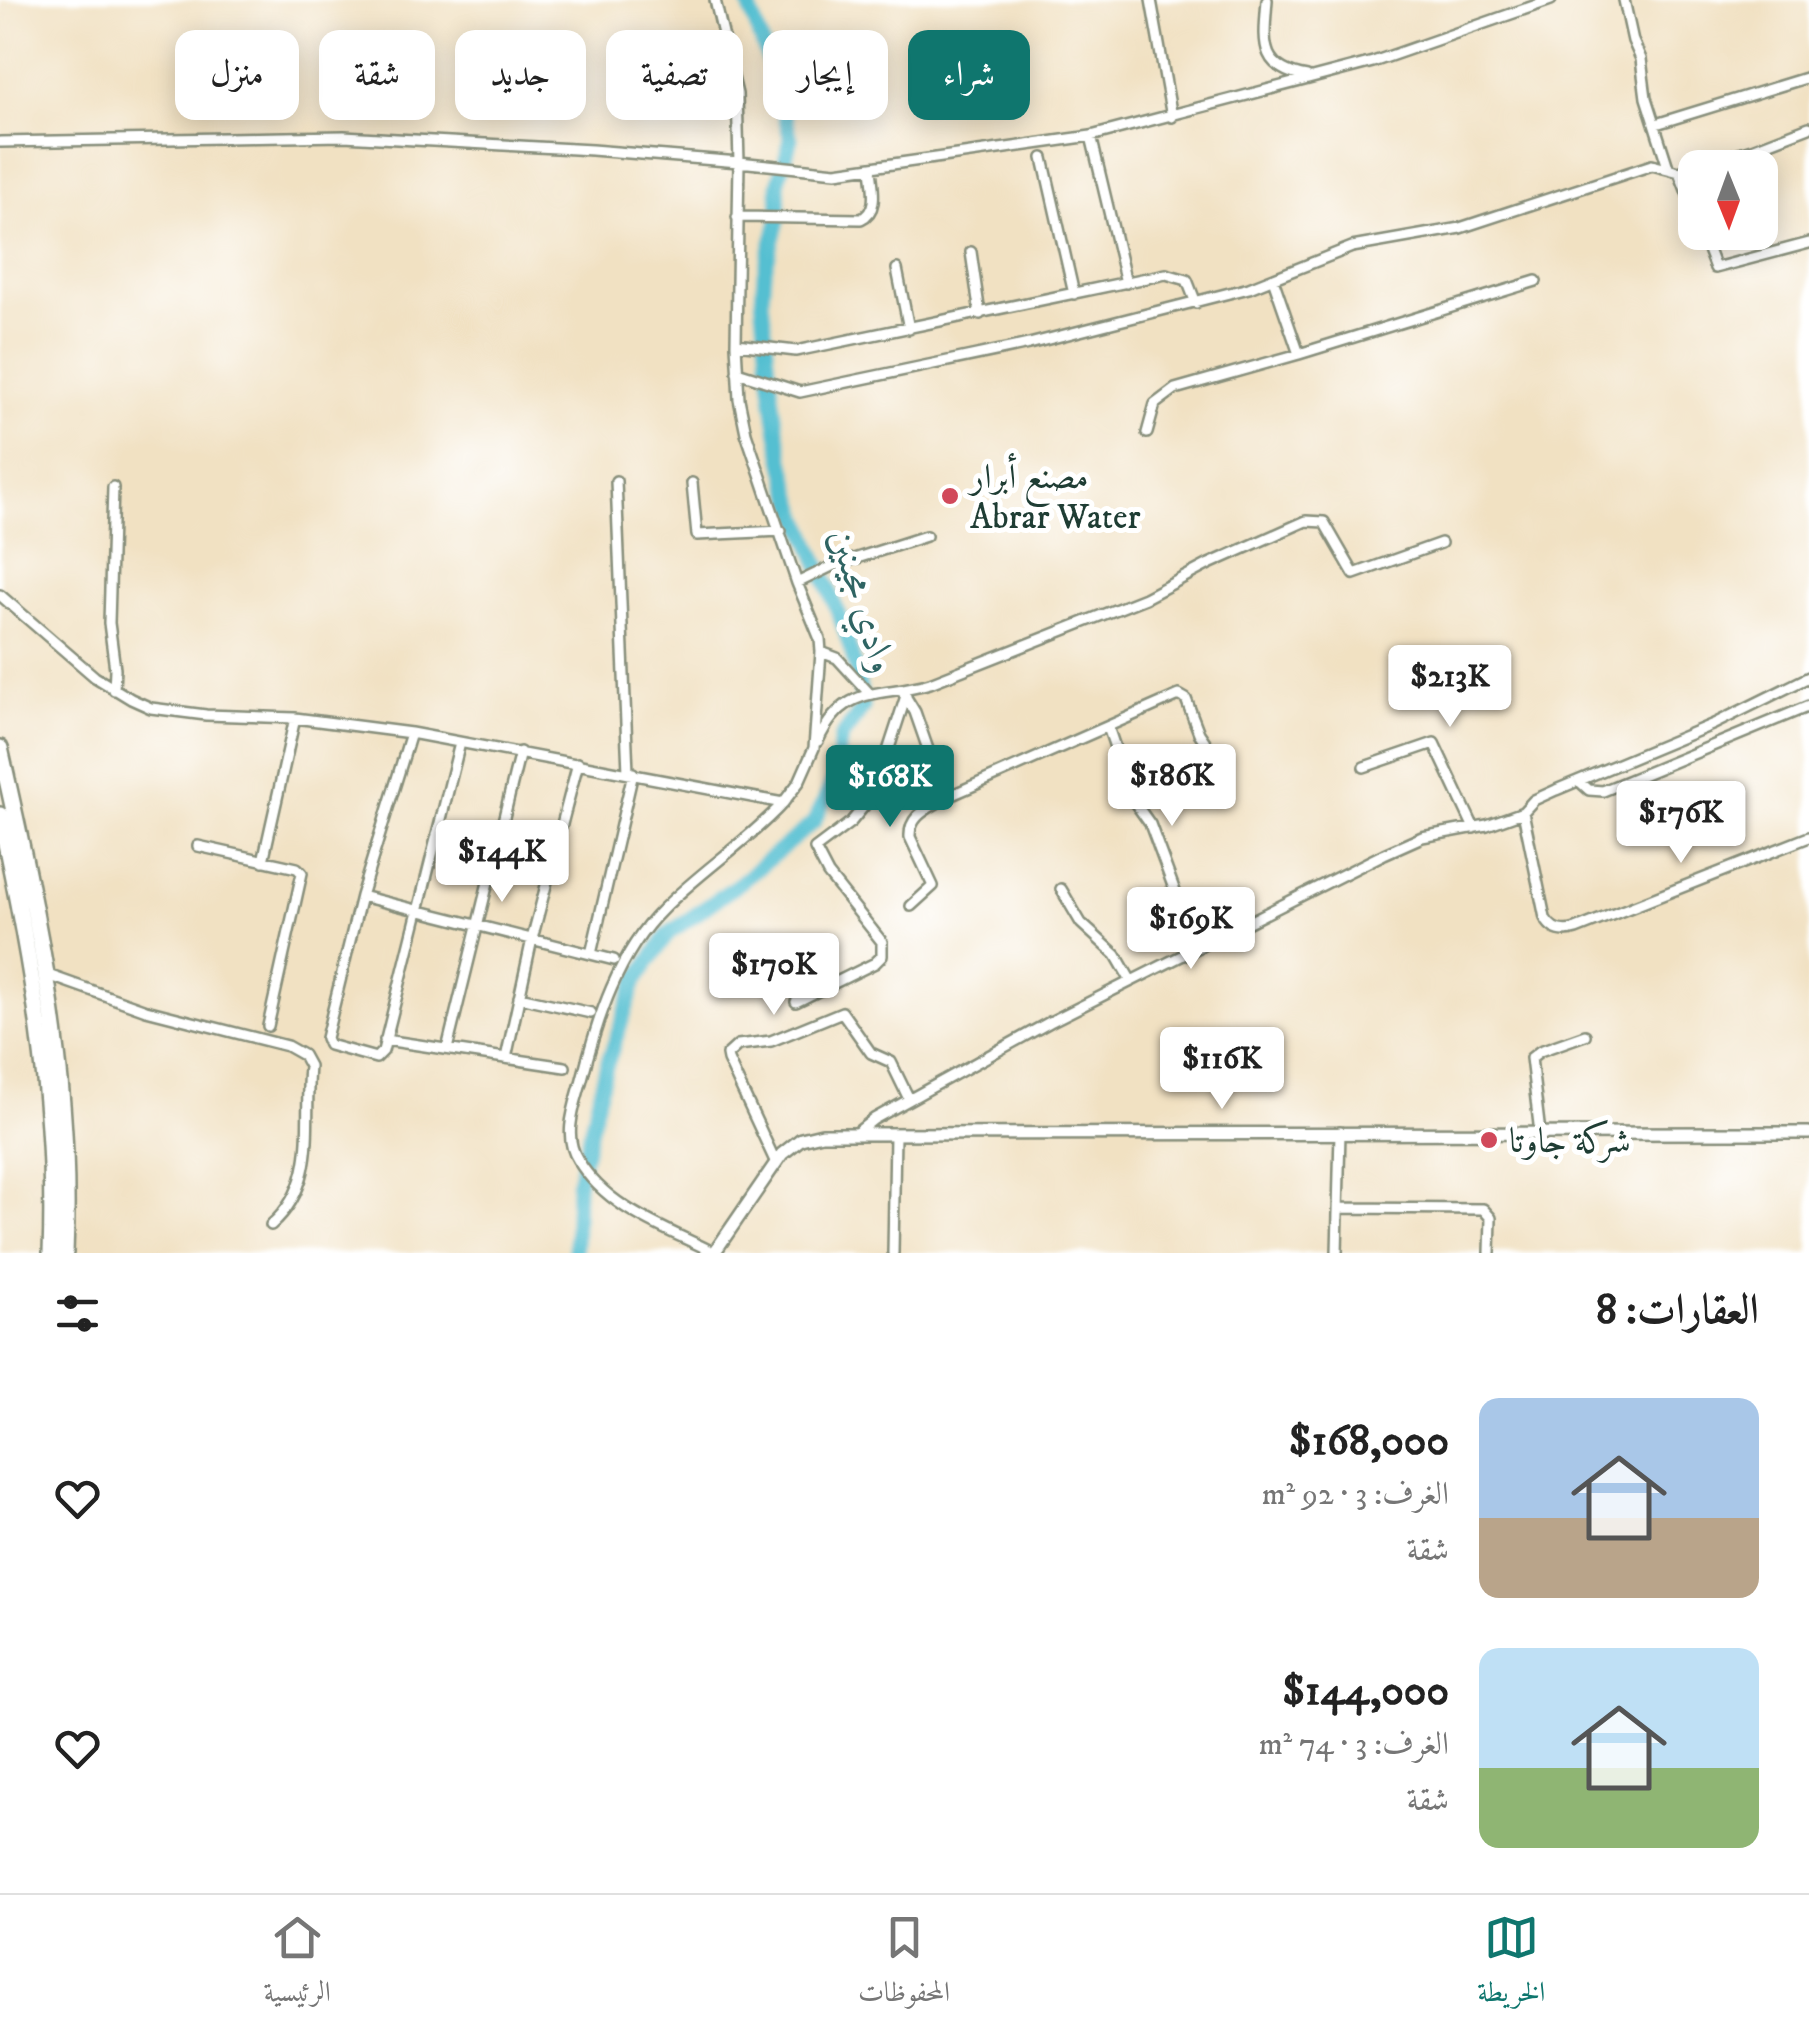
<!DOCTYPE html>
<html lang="ar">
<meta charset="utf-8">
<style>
body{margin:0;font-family:"IM FELL DW Pica",Amiri,serif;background:#f6f6f6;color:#222;direction:rtl;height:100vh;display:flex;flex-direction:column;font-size:38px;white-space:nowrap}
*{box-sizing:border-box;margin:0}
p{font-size:32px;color:#767676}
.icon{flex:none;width:55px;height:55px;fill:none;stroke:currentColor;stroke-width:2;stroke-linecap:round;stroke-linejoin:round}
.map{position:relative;height:1253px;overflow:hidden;direction:ltr}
.drawer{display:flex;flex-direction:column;background:#fff;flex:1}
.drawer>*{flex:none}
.hud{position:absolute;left:30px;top:30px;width:1000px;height:90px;direction:rtl;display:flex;gap:20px}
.needle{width:65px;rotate:179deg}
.fabs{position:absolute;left:1678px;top:150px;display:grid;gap:20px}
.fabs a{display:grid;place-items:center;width:100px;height:100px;border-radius:20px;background:#fff;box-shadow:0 5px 25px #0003;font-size:50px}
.price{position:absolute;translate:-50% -85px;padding:0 22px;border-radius:10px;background:#fff;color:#222;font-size:32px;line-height:65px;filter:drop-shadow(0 2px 5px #0008)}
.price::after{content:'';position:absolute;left:50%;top:60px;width:30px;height:22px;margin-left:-15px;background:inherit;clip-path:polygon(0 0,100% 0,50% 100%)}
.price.on{background:#0f766e;color:#fff}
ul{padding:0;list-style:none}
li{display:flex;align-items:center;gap:30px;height:250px;padding:0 50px}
li span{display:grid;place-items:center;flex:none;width:280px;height:200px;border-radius:20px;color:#555}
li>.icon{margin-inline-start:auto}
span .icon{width:120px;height:120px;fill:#fffc;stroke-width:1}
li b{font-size:42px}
h2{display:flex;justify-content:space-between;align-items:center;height:120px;padding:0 50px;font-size:42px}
.pill{padding:0 35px;border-radius:20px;background:#fff;box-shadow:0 5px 25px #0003;font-size:35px;line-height:90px}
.pill.on{background:#0f766e;color:#fff}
.tab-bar{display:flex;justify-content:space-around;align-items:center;height:140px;border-top:2px solid #e0e0e0;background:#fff;font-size:28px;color:#767676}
.tab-bar a{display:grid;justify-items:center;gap:5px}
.tab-bar .on{color:#0f766e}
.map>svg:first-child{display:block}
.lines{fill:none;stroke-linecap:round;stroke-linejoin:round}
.river{stroke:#55bfd1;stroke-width:15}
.street-casing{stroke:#888f7b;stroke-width:14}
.secondary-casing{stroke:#888f7b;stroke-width:16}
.highway-casing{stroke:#888f7b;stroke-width:20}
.street{stroke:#fff;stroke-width:9}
.secondary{stroke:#fff;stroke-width:11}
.highway{stroke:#fff;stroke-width:15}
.poi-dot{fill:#d1495b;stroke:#fff;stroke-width:4}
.labels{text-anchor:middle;stroke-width:10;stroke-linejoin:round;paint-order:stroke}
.poi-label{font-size:35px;fill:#1f3d34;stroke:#fff;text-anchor:start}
.water-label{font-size:38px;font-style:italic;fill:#2f6463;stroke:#fff}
</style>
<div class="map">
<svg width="1809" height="1253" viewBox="0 0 1809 1253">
<rect width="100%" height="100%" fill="#fff"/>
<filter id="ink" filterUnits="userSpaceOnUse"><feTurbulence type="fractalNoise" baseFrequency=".01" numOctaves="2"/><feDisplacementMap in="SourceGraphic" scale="20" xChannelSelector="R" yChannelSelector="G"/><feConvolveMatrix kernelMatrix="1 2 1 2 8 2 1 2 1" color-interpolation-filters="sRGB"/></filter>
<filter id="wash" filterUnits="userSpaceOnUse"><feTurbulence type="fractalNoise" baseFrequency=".0048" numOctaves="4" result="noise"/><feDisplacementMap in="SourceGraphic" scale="40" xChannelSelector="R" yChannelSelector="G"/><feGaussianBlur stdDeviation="2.25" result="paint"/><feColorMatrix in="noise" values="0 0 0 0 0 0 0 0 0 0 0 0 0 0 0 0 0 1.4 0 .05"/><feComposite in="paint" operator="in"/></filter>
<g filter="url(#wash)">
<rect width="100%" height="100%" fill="#f1e1c2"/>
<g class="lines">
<path class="river" d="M575 1253 577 1185 606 1067 636 981 668 934 741 882 814 822 834 780 841 738 863 708C855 639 821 574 798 511 774 445 769 368 762 299L764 273 779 217 778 184 791 139 776 83 747 0"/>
</g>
</g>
<g filter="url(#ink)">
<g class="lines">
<g class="street-casing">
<path id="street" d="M715 0 737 94 739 162 836 172 1091 136 1373 62 1551 0
M1151 0 1172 117
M1267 0C1264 42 1258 68 1307 77
M1624 0 1633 41 1641 59 1646 98 1668 167
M1656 124 1809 77
M1091 136 1126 283
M0 142 344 136 592 150 739 162 736 344 739 399 746 433 797 583 820 639 821 652 814 748 799 782 783 803C747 842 701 871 663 909 618 953 597 1020 582 1079 575 1105 562 1136 578 1160 607 1209 666 1228 715 1253
M1043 158 1074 294
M1679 172 1752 149 1809 127
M737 217 861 219C880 210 872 186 871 168
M1701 232 1715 268 1809 243
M971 252 980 314
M897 269 909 329
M736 344 796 351 1166 274 1187 280 1196 303
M1299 354 1536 281
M737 372 800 392 1029 344 1249 288 1352 247 1460 228 1652 165 1679 172 1695 213
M1147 433 1155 404 1175 389 1299 354 1273 279
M616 481 628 772
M692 483 697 535 781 531
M113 487 109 623 115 669 114 690
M797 583 832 566 926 536
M0 595 95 677 131 699 151 708 206 715 295 718 411 733 783 803
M821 652 837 658 869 693
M904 694 915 712 945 798
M1108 727 1133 800 1150 824 1196 948
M411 733 361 896 326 1038 329 1045 376 1058 383 1051 460 743
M818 741C845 683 879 698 930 683L1145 598 1209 564 1306 521 1324 522 1354 574 1441 543
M1364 767 1434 743 1474 828
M1579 781 1589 790 1603 791 1809 706
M1523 812 1545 918C1552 931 1563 933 1576 929L1809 837
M198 846 297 868 302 873 268 1026
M263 861 295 718
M1061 889 1081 923 1116 955 1131 981
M361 896 614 960
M911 906 933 886 910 837C909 815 928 809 945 798L1179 695 1186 699 1199 733 1216 758
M591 954 633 773
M48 975 146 1010 287 1046 303 1055 309 1066C304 1125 319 1183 271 1225
M519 997 591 1013
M796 1002 875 963 882 956V942L828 874 815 849 851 822 874 794 906 696
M385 1040 565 1067
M447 1049 520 752
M506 1058 532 939 578 763
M1540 1133 1531 1058 1540 1051 1585 1035
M855 1134 874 1119 1050 1022 1384 854 1422 837 1487 825 1523 812 1534 800 1556 790 1714 724 1809 677
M776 1163 728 1060 727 1055 738 1045 771 1041 842 1012 871 1053 891 1062 909 1099
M1338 1208 1483 1209 1491 1218 1490 1253
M893 1253 895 1134
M1337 1253 1340 1132"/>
</g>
<g class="secondary-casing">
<path id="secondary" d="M714 1253 782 1154 801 1139 822 1134 1809 1133"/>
</g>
<g class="highway-casing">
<path id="highway" d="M0 748C38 917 73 1078 65 1253
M0 815C31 960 57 1104 51 1253"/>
</g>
<use href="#street" class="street"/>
<use href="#secondary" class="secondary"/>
<use href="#highway" class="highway"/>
</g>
</g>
<g class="poi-dot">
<circle cx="950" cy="496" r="10"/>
<circle cx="1489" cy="1140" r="10"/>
</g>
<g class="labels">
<g class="poi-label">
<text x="970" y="488">مصنع أبرار<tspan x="970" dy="40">Abrar Water</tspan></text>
<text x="1509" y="1152">شركة جاوتا</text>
</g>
<g class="water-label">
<text transform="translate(864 601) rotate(73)" y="13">وادي مجينين</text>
</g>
</g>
</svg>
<div class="fabs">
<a><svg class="needle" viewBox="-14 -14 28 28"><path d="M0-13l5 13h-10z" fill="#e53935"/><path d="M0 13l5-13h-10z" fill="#767676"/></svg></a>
</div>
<b class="price" style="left:1450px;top:730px">$213K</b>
<b class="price" style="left:1172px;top:829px">$186K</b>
<b class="price on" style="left:890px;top:830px">$168K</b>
<b class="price" style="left:1681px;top:866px">$176K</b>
<b class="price" style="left:502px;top:905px">$144K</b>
<b class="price" style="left:1191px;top:972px">$169K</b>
<b class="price" style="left:774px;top:1018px">$170K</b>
<b class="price" style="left:1222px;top:1112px">$116K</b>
<div class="hud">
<a class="pill on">شراء</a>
<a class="pill">إيجار</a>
<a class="pill">تصفية</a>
<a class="pill">جديد</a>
<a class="pill">شقة</a>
<a class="pill">منزل</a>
</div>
</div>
<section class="drawer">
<h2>العقارات: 8<svg class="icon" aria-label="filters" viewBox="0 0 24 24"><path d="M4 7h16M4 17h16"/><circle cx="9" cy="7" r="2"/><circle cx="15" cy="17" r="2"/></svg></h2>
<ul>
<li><span style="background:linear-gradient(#a9c7e8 60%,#b9a48a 0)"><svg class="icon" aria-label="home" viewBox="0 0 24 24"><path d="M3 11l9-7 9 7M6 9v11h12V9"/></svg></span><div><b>$168,000</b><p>الغرف: 3 · 92 m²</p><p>شقة</p></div><svg class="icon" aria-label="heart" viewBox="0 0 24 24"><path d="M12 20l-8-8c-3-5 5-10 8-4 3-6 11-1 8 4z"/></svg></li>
<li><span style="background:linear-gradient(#bfe0f5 60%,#8fb573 0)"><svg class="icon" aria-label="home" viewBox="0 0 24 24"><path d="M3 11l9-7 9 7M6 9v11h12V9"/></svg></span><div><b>$144,000</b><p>الغرف: 3 · 74 m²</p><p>شقة</p></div><svg class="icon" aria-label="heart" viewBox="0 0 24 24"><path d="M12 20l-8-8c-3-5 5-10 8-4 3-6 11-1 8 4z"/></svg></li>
</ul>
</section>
<nav class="tab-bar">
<a class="on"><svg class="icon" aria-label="map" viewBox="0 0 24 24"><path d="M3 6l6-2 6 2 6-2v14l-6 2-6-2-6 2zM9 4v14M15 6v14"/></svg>الخريطة</a>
<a><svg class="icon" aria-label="saved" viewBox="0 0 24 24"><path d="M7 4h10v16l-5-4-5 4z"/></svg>المحفوظات</a>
<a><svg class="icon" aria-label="home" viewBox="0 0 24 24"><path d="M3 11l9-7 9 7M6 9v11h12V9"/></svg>الرئيسية</a>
</nav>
